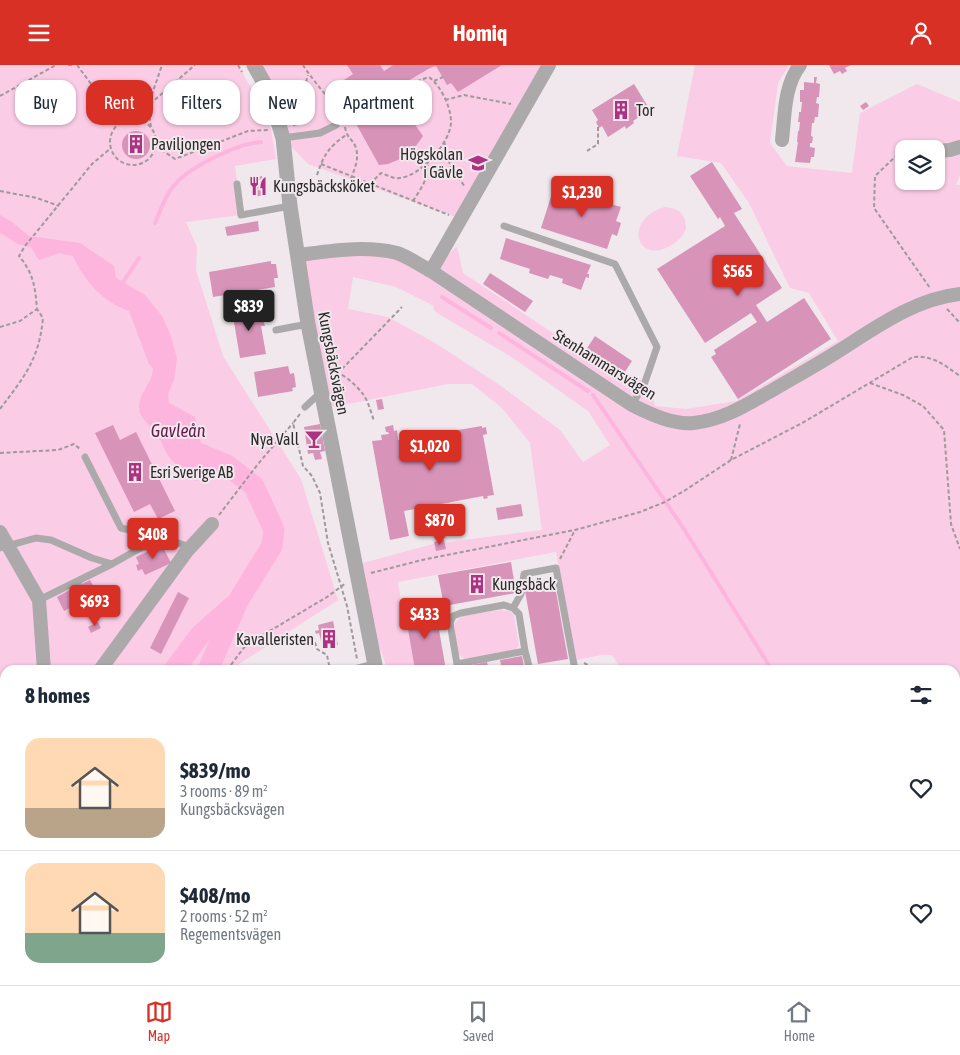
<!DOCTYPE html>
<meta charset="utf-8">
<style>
body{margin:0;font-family:"Asap Condensed",sans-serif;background:#f6f6f7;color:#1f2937;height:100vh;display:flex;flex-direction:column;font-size:19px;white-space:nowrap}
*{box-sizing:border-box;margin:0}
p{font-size:16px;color:#747a83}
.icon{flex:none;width:28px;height:28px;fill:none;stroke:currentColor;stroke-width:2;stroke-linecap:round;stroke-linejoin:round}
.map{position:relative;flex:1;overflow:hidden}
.panel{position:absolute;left:0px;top:600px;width:960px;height:320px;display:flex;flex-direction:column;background:#fff;border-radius:15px 15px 0 0;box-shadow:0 1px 4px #0004}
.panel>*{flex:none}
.guide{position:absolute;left:15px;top:15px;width:500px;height:45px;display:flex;gap:10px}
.tools{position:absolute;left:895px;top:75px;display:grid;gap:10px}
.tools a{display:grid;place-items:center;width:50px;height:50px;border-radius:10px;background:#fff;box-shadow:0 1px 4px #0004;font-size:25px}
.price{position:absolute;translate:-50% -42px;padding:0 11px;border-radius:5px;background:#d93025;color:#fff;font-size:16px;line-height:32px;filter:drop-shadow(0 1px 2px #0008)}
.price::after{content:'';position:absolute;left:50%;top:30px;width:15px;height:11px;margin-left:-8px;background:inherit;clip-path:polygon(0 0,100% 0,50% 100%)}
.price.active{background:#222;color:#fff}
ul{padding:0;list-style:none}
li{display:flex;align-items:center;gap:15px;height:125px;padding:0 25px}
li+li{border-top:1px solid #e0e1e3}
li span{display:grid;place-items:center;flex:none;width:140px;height:100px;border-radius:15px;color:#555}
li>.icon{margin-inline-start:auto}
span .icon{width:60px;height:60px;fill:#fffc;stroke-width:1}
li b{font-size:21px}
h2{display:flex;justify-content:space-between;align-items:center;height:60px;padding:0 25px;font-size:21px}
.pill{padding:0 18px;border-radius:15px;background:#fff;box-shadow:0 1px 4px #0004;font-size:18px;line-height:45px}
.pill.active{background:#d93025;color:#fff}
header{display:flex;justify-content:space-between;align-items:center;height:65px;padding:0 25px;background:#d93025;color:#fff;font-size:22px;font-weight:700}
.dock{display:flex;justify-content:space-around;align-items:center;height:70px;border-top:1px solid #e0e1e3;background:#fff;font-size:14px;color:#747a83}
.dock a{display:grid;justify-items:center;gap:2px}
.dock .active{color:#d93025}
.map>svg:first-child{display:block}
.green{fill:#fbcce5;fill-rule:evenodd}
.water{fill:#fdb5dd}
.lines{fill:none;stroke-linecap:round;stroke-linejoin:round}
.stream{stroke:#fdb5dd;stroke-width:4}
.river{stroke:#fdb5dd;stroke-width:21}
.building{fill:#d893b9}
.path{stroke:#9f999c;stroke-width:2;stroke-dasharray:4 2.5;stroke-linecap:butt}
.service{stroke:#aca9ab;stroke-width:7}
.minor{stroke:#aca9ab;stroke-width:14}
.tertiary{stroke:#aca9ab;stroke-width:15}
.labels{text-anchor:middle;stroke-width:4;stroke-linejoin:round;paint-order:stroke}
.poi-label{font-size:16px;fill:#2d2a2c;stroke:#f0e8ec;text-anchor:start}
.street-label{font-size:16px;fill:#2d2a2c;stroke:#f0e8ec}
.water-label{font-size:18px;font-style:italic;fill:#6b1a4f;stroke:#f0e8ec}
</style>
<header><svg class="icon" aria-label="menu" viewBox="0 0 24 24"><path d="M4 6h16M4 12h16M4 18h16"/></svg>Homiq<svg class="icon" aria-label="person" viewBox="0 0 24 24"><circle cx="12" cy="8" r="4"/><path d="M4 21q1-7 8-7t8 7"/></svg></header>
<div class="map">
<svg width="960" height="920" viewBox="0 0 960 920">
<rect width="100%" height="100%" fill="#f0e8ec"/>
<path class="green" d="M0 0H238L251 23 271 64 276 94 235 101 241 150 186 157 197 182 196 205 223 291 301 414 338 535 236 601 233 605H5V715L0 716Z
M254 0H549L461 154 308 99 283 73Z
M695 0H789L778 18 770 78 787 101 852 108 860 48 917 19 960 37V110L956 120H960V920H574L602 915H955V605H622L612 590H601L577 595 556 487 398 517 403 547H405L415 605H388L376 573 363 498 433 479 542 465 530 378 502 343 472 319H448L333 342 321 326 298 190 366 184 431 206 457 181 463 208 628 318 639 313 651 323 655 341 686 344 736 336 838 276 809 228 790 223 749 138 721 98 677 91ZM904 84H936V116H904ZM353 212 396 222 434 241 433 244 437 248 510 291 588 346 610 380 583 397 560 365 501 321 437 279 388 252 348 244Z
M665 142C680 143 686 150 686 164 682 173 678 176 670 181 636 200 623 154 665 142Z
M501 545 510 546 514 550 519 581 514 586 464 594 457 588 454 559 462 551Z"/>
<path class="water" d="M0 150 12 157 29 171 80 178 114 201 116 213 145 230 162 251 170 269 177 293 174 315 168 329 169 338 195 352C203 385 196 383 232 393L224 404 206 402 200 405 197 416 193 415C185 407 172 398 166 387 162 380 161 373 155 367 149 359 139 353 139 342 140 325 153 318 153 303L149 299 129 246C103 237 85 217 73 191L59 188 39 195 31 182 18 179 0 168Z"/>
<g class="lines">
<path class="stream" d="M155 158C160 147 164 133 172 123 186 103 236 79 261 77
M121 220 139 193
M442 232 491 263
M499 268 588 326
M593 330 682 461 772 605
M955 726 960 727"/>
<path class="river" d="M200 389 227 400 254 421 274 465 272 481 238 536 208 605
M174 605 200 570 234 540
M168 915 173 920"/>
</g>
<path class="building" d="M347 0H380L384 6 393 0H502L458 27 451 18 447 20 436 1 430 3 391 26 423 71 416 81 405 92 388 99 379 100 354 55 364 42 362 36 359 31 350 37 338 19 353 9Z
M829 0H851L845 3 847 6 842 9 840 6 834 9Z
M814 12H817L816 18 820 19 819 32H817L816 38 819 39 818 52H815L814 58H812L811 71 813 72 812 78H810V82L815 83 814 92H811L810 98 795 97 798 77H797L798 66H799L800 57H798L799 50V47H801L802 37H800V25H804V17L814 18Z
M634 19 650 45 633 56 634 58 626 64 625 61 608 72 602 61 599 63 596 57 598 55 592 45Z
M866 37 869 41 863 45 860 41Z
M122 80a14 14 0 1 1 28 0a14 14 0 1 1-28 0Z
M712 97 742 144 734 148 782 223 756 240 767 257 804 233 831 274 738 334 711 292 716 289 714 285 757 257 751 248 705 278 657 204 725 161 720 152 718 154 690 111Z
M262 111 266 130 253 132 250 113Z
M554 122 621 142 616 156 621 158 617 171 612 169 607 184 541 163Z
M258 156 259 166 227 171 225 162Z
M506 173 591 200 587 209H589V213L586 212 581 225 562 218 563 214 550 210 548 214 529 208 530 204 500 194Z
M271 196V199H276L278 213H274L275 222 213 232 209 207Z
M490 208 533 236 525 247 483 219Z
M257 241 260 254H263L265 261H261L266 289 240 293 232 245Z
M595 271 632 296 621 313 584 288Z
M288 301 290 309 294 308 296 322 292 323 293 326 258 332 254 307Z
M382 334 384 344 378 345 376 335Z
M320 359 325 386 320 387 322 394 315 395 313 388 308 389 304 362Z
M113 360 120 375 136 367 175 446 158 454 150 439 134 447 95 368Z
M393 360 394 366 397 365 398 375 482 361V363L486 362 487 369 483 370 494 430 487 431 488 433 484 434 483 431 404 446 409 471 390 475 372 376 382 375 381 370 389 369 388 367H386L385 362Z
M521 439 523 451 498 455 496 443Z
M444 475 446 484 436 486 434 477Z
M162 480 171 498 145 510 142 504 138 506 136 500 139 499 136 492Z
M511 497 516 528 444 541 438 510Z
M90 515 98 529 64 546 57 532 77 521 76 519 81 517 82 519Z
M555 521 568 594 538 599 525 526Z
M178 527 189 533 161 589 150 583Z
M435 542 446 605H415L405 547Z
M333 556 338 580H335V583L326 585V582L323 583 319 568 316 569 315 566 319 565 318 560Z
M98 557 101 563 91 568 88 562Z
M522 591 524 601 502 605 500 595Z
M487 597 489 605H461V602Z
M5 795V820L0 821V796Z
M320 915H365L366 920H321Z"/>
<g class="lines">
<path class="path" d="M68 0H73
M77 0 120 58
M238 0 242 7
M303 0C308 9 337 45 344 49L345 54
M434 16 443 12
M0 31 56 0
M445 35 464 30 511 39
M150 39 195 0
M344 49 362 36
M110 77a23 23 0 1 1 46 0a23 23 0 1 1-46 0Z
M294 61 308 10
M151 62 148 41 162 0
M345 62C347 74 353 74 356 83 360 97 352 110 347 122
M444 76 450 100 465 122
M156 81 175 94 248 66 268 65
M587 86 598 79V60
M904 87 897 90 875 111 874 143 930 223
M321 99 449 150
M317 110C324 89 329 82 346 70
M370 119 381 108C387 110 394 114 399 113 420 112 451 77 451 57 451 42 441 21 429 12 416 16 406 21 397 32
M0 126 37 133 59 141
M413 136C420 125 429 113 428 100
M947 244 960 258
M0 262 20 256 37 244C35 222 34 209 19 191L25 181 92 99 111 83
M330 305C342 307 355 319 363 329 368 336 371 347 374 356
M336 306 341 305 402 242
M870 318 903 330 923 341 944 365 951 459 960 484
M0 344C24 312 39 295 43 253L37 244
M300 349 293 358 303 401 312 411 320 428 328 478 347 541 357 594
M0 388 58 385 74 379 80 384
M731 395 740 359
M219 450 258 399 293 358
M560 494 575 465
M371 508 426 494 575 465 640 447 665 437 684 426 731 395 804 357 913 292C933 290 944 300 960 311
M313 571 317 584 327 590 330 605
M584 598 588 600 589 605
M227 605 246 580 327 532 346 518
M539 605 564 601
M0 668 5 667
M955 751 960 749
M0 761 5 760
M147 915 149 920
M452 915 453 920
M769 915 773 920"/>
<path class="service" d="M283 73 320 68 336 60
M237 119 241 150 290 141
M504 161 615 199 657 282 645 317 632 340
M276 265 308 259
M305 342 321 327
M85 392 121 463 160 472
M0 483 36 473 51 475 92 493 112 499
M39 535 112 499 160 472 190 482
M513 543 521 529 524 509 556 503 575 605
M457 599 450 558 453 551 461 548 504 540 513 543 519 549 525 586
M351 605 374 599
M458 605 457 599 525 586 530 605
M0 635 5 640
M0 782 5 781
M269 915 270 920
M310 915 311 920
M389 915 390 920
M468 915 469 920"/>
<path class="minor" d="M782 75C785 49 784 21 800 0
M936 86 950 85 960 82
M298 190C331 186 364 180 397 188 409 192 421 201 431 206L632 340C650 349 673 360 694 358 723 355 746 340 771 326 793 313 815 301 837 287 875 263 914 234 960 229
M431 206 549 0
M0 467 39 535 44 605
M100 605 187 486 212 459
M435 915 436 920
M507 920 543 915"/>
<path class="tertiary" d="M254 0 268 25 283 73 290 141 308 259 376 605
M0 732 5 731"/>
</g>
<defs>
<g id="building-bare" transform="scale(1.5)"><path d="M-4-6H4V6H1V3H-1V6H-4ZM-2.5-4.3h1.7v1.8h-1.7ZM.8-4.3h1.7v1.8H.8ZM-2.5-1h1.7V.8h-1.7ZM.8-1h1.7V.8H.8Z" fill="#ae3182" stroke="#f0e8ec" stroke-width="2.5" paint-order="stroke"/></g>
<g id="university-bare" transform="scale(1.5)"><path d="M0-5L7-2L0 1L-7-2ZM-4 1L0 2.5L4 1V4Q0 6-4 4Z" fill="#ae3182" stroke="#f0e8ec" stroke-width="2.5" paint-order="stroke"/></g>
<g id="restaurant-bare" transform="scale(1.5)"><path d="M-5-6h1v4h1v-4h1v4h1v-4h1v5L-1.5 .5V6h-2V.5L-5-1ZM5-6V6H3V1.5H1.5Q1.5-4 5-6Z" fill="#ae3182" stroke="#f0e8ec" stroke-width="2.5" paint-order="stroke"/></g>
<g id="bar-bare" transform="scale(1.5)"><path d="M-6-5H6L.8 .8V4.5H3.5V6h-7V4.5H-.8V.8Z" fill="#ae3182" stroke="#f0e8ec" stroke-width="2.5" paint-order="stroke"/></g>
</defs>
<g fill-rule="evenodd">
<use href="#building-bare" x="621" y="45"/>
<use href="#building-bare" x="136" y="79"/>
<use href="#university-bare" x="478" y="98"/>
<use href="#restaurant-bare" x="258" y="121"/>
<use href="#bar-bare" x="314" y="374"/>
<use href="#building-bare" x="135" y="407"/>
<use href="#building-bare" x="477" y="519"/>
<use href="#building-bare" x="329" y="574"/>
</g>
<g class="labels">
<g class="poi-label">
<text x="636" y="51">Tor</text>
<text x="151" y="85">Paviljongen</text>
<text x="463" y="95" text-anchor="end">Högskolan<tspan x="463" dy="18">i Gävle</tspan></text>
<text x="273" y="127">Kungsbäcksköket</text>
<text x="299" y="380" text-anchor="end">Nya Vall</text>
<text x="150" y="413">Esri Sverige AB</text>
<text x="492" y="525">Kungsbäck</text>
<text x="314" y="580" text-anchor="end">Kavalleristen</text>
</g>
<g class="street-label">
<text transform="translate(334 298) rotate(79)" y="6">Kungsbäcksvägen</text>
<text transform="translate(605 299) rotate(32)" y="6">Stenhammarsvägen</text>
</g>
<g class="water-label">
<text x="178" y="372">Gavleån</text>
</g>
</g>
</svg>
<div class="tools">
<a><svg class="icon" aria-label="layers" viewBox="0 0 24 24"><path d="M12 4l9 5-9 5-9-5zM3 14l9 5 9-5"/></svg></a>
</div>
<b class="price" style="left:582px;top:153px">$1,230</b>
<b class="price" style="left:738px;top:232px">$565</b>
<b class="price active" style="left:249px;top:267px">$839</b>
<b class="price" style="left:430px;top:407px">$1,020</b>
<b class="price" style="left:440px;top:481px">$870</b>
<b class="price" style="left:153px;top:495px">$408</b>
<b class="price" style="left:95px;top:562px">$693</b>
<b class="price" style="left:425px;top:575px">$433</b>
<div class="guide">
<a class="pill">Buy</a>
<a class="pill active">Rent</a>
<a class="pill">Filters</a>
<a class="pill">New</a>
<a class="pill">Apartment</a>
</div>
<section class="panel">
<h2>8 homes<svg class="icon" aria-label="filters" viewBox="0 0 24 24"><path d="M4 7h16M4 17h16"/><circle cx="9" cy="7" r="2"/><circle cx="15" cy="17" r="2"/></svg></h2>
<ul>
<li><span style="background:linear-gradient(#ffd9b3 70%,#b9a48a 0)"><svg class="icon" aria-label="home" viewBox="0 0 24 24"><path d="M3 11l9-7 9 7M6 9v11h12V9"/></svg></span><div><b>$839/mo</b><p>3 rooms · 89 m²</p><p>Kungsbäcksvägen</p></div><svg class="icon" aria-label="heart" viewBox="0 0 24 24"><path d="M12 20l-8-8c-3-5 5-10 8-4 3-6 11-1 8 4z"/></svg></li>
<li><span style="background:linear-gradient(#ffd9b3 70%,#7fa58c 0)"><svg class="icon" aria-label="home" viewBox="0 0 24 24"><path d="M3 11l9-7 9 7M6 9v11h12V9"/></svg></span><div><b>$408/mo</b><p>2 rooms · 52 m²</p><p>Regementsvägen</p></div><svg class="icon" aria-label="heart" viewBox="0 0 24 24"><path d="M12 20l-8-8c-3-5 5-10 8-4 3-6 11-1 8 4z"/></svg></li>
</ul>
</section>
</div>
<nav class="dock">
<a class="active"><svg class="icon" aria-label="map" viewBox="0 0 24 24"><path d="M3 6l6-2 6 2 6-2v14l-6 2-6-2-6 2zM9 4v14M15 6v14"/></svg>Map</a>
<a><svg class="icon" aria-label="saved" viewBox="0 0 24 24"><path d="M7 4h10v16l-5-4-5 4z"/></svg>Saved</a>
<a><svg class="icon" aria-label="home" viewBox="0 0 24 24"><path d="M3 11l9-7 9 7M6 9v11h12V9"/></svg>Home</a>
</nav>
